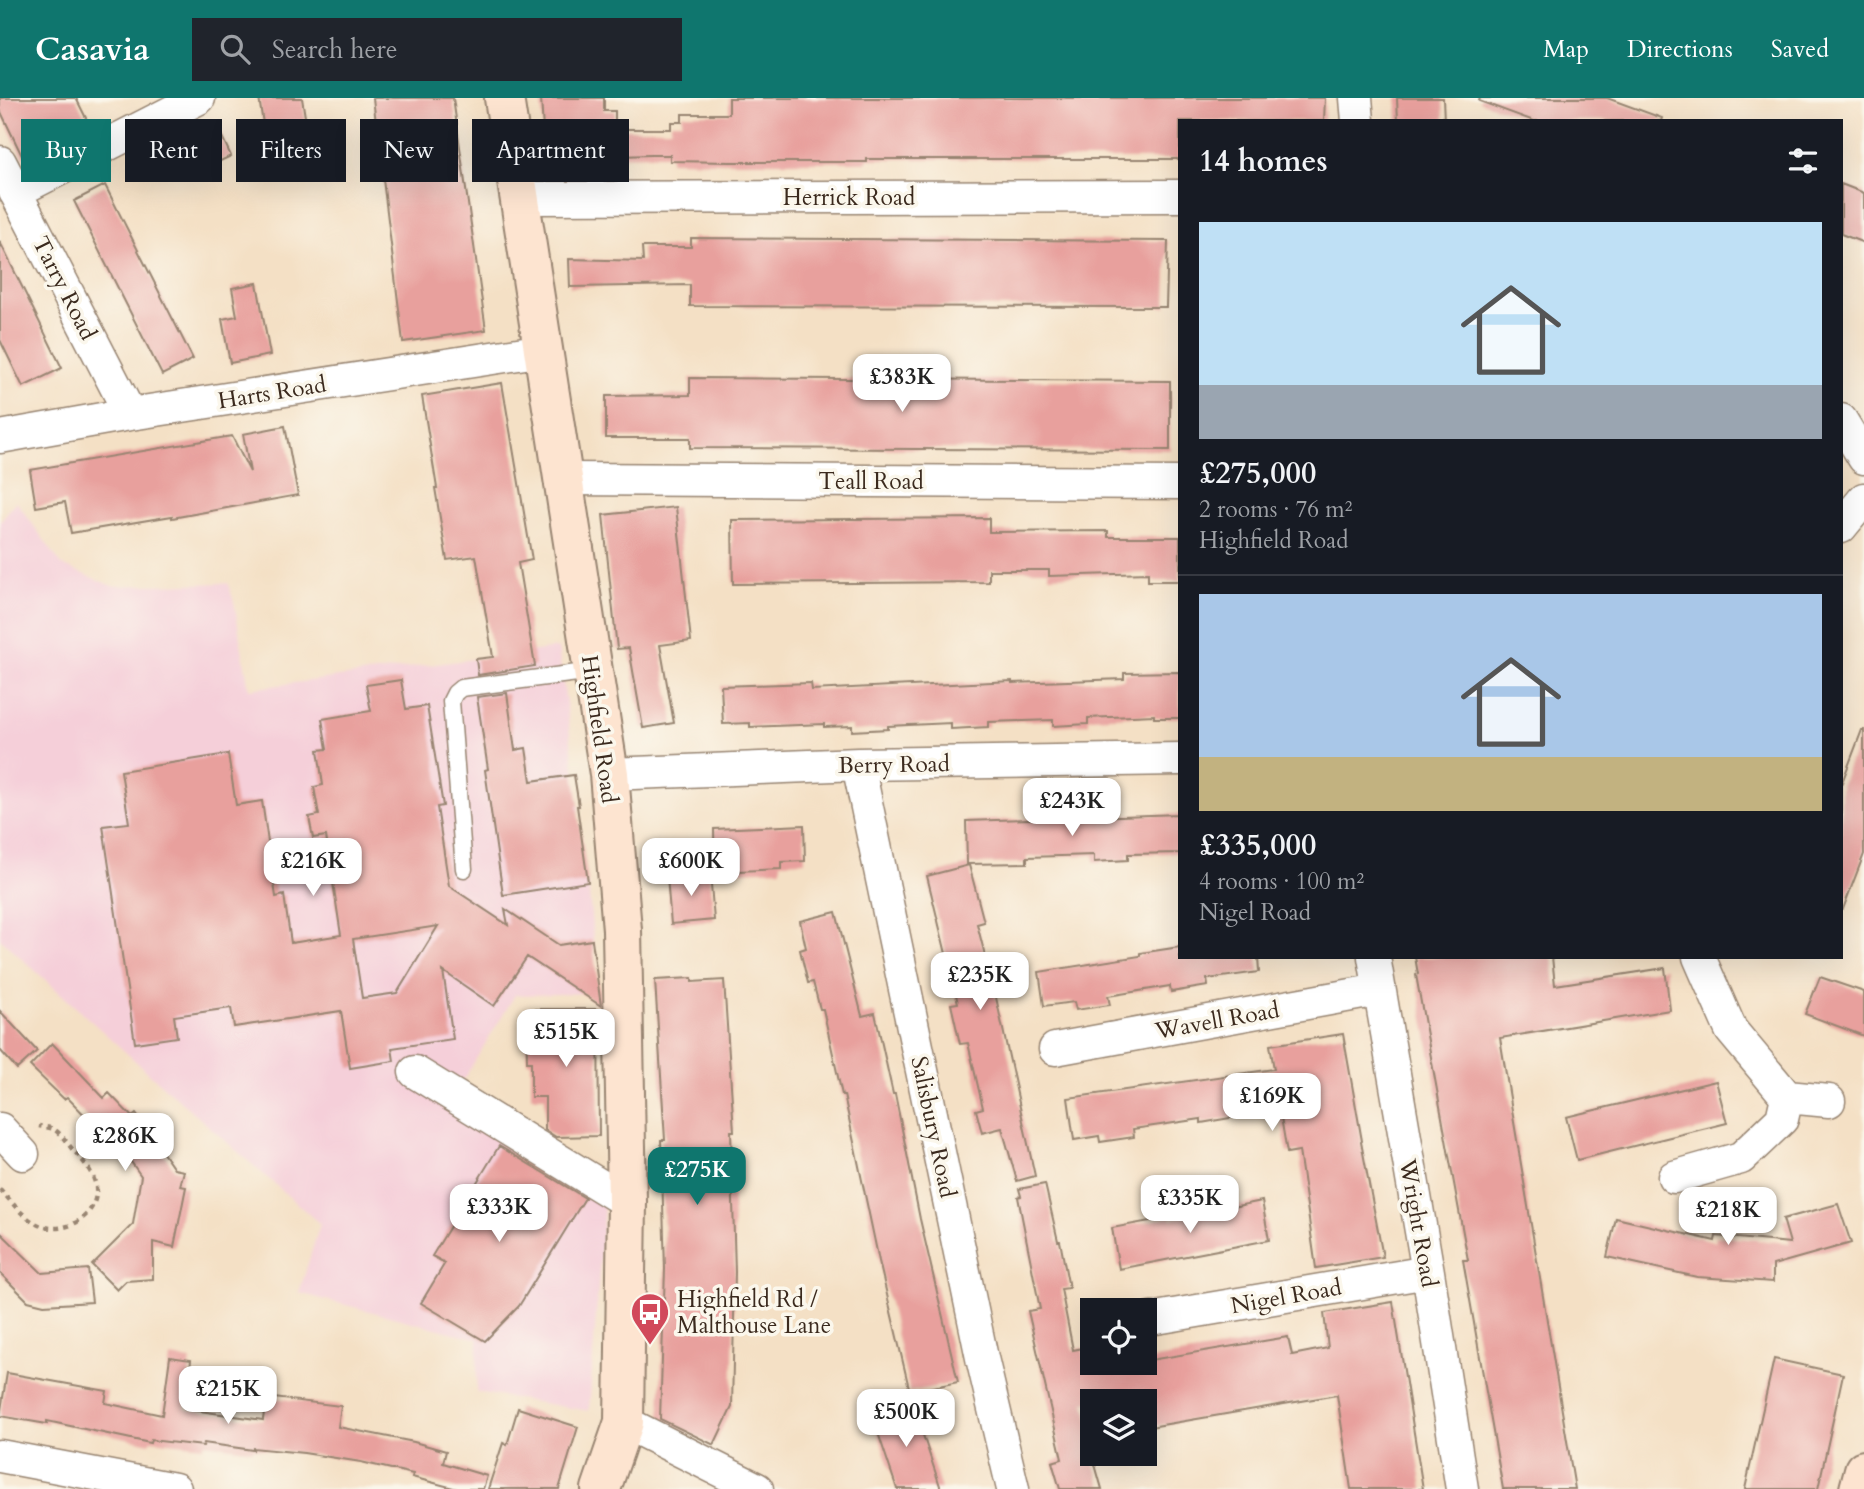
<!DOCTYPE html>
<meta charset="utf-8">
<style>
body{margin:0;font-family:Cardo,serif;background:#20242c;color:#f1f3f6;height:100vh;display:flex;flex-direction:column;font-size:26px;white-space:nowrap}
*{box-sizing:border-box;margin:0}
p{font-size:23px;color:#9ea1a6}
.icon{flex:none;width:38px;height:38px;fill:none;stroke:currentColor;stroke-width:2;stroke-linecap:round;stroke-linejoin:round}
.map{position:relative;flex:1;overflow:hidden}
.details{position:absolute;left:1178px;top:21px;width:665px;height:840px;display:flex;flex-direction:column;background:#171b24;border-radius:0px;box-shadow:0 7px 28px #0002}
.details>*{flex:none}
.banner{position:absolute;left:21px;top:21px;width:665px;height:63px;display:flex;gap:14px}
.tools{position:absolute;left:1080px;top:1200px;display:grid;gap:14px}
.tools a{display:grid;place-items:center;width:77px;height:77px;border-radius:0px;background:#171b24;box-shadow:0 7px 28px #0002;font-size:35px}
.price{position:absolute;translate:-50% -60px;padding:0 16px;border-radius:14px;background:#fff;color:#222;font-size:23px;line-height:46px;filter:drop-shadow(0 2px 4px #0008)}
.price::after{content:'';position:absolute;left:50%;top:42px;width:21px;height:16px;margin-left:-10px;background:inherit;clip-path:polygon(0 0,100% 0,50% 100%)}
.price.on{background:#0f766e;color:#fff}
ul{padding:0;list-style:none}
li{display:grid;align-content:center;gap:14px;height:371px;padding:0 21px}
li+li{border-top:2px solid #363941}
li span{display:grid;place-items:center;height:217px;border-radius:0px;color:#555}
li>.icon{margin-inline-start:auto}
span .icon{width:126px;height:126px;fill:#fffc;stroke-width:1}
li b{font-size:30px}
h2{display:flex;justify-content:space-between;align-items:center;height:84px;padding:0 21px;font-size:30px}
.pill{padding:0 24px;border-radius:0px;background:#171b24;box-shadow:0 7px 28px #0002;font-size:24px;line-height:63px}
.pill.on{background:#0f766e;color:#fff}
header{display:flex;align-items:center;gap:42px;box-sizing:border-box;height:98px;padding:0 35px;background:#0f766e;color:#fff}
header strong{font-size:33px}
nav{display:flex;gap:38px;margin-inline-start:auto;font-size:24px}
.search{width:490px;height:63px;background:#20242c;display:flex;align-items:center;gap:18px;box-sizing:border-box;padding:0 24px;border-radius:0px;color:#9ea1a6;font-size:26px}
.map>svg:first-child{display:block}
.built{fill:#f5cfd9}
.building{fill:#e8a09d;fill-rule:evenodd}
.lines{fill:none;stroke-linecap:round;stroke-linejoin:round}
.service-casing{stroke:#988572;stroke-width:19}
.minor-casing{stroke:#988572;stroke-width:35}
.secondary-casing{stroke:#988572;stroke-width:42}
.path{stroke:#988572;stroke-width:4.5;stroke-dasharray:5 5;stroke-linecap:butt}
.service{stroke:#fff;stroke-width:16}
.minor{stroke:#fff;stroke-width:32}
.secondary{stroke:#fde4d0;stroke-width:38}
.labels{text-anchor:middle;stroke-width:7;stroke-linejoin:round;paint-order:stroke}
.street-label{font-size:23px;fill:#3b2a1e;stroke:#fbf7ec}
.poi-label{font-size:23px;fill:#3b2a1e;stroke:#fbf7ec;text-anchor:start}
</style>
<header>
<strong>Casavia</strong>
<div class="search"><svg class="icon" aria-label="search" viewBox="0 0 24 24"><circle cx="10" cy="10" r="6"/><path d="M15 15l6 6"/></svg>Search here</div>
<nav><a>Map</a><a>Directions</a><a>Saved</a></nav>
</header>
<div class="map">
<svg width="1864" height="1391" viewBox="0 0 1864 1391">
<rect width="100%" height="100%" fill="#fbf7ec"/>
<filter id="ink" filterUnits="userSpaceOnUse"><feTurbulence type="fractalNoise" baseFrequency=".0143" numOctaves="2"/><feDisplacementMap in="SourceGraphic" scale="14" xChannelSelector="R" yChannelSelector="G"/><feConvolveMatrix kernelMatrix="1 2 1 2 8 2 1 2 1" color-interpolation-filters="sRGB"/></filter>
<filter id="wash" filterUnits="userSpaceOnUse"><feTurbulence type="fractalNoise" baseFrequency=".00686" numOctaves="4" result="noise"/><feDisplacementMap in="SourceGraphic" scale="28" xChannelSelector="R" yChannelSelector="G"/><feGaussianBlur stdDeviation="1.57" result="paint"/><feColorMatrix in="noise" values="0 0 0 0 0 0 0 0 0 0 0 0 0 0 0 0 0 1.4 0 .05"/><feComposite in="paint" operator="in"/></filter>
<g filter="url(#wash)">
<rect width="100%" height="100%" fill="#f4e0c5"/>
<path class="built" d="M16 403 62 467 112 488 228 485 234 504 249 591 558 550 566 604 579 708 578 718 588 784 598 895 515 897 462 984 420 970 604 1107 589 1313 476 1294 478 1241 299 1195 320 1126 172 996 0 841V424Z"/>
<g id="blocks">
<path class="building" d="M0 0H76L90 28 23 60 0 12Z
M259 0H302L306 25 264 32Z
M373 0H453L486 232 403 244Z
M541 0H604V13H615V31H671V24H682V16H729V0H1325L1324 23H1180V61H867V64H730L670 63V57H651L589 59 590 71H552L545 63Z
M1397 0H1443L1444 23H1398Z
M1480 0H1607L1662 20 1661 23H1534L1479 3Z
M217 28 231 58 199 73 185 43Z
M1841 86 1864 95V145L1841 136Z
M105 87 193 261 162 277 74 103Z
M691 140 1168 143 1166 209 690 208V187L570 189 569 161 643 163 642 149H691Z
M0 144 62 270 23 289 0 242Z
M257 185 270 257 230 265 222 221 237 218 232 190Z
M690 280 1170 283V352L690 350V340H606V298L690 297Z
M502 285 532 462 518 465 535 568 478 577 476 561 493 559 476 458 447 462 435 390H437L422 298Z
M285 328 298 397 172 420V418L71 435 65 404 36 409 30 372 232 338 250 374 243 336Z
M676 409 691 543 660 547 674 625 643 630 629 550 617 551 603 417Z
M989 420V434L1108 433V439H1180V483H1148V475L1049 478V472H989V484L733 486 732 422Z
M1180 574V620H1154V617L1088 620V626L1053 628V622L988 624V629L951 631V625L888 628V631L852 633V628L824 629V626L750 629V625L723 626 721 588 811 585 812 592 911 587V588L1012 583V585L1124 581V575Z
M401 582 406 611 427 608 443 708 437 709 449 788 508 827 505 811 559 847 592 842 601 908 527 859 494 908 443 873 453 941 392 950 394 963 350 970 341 913 234 929 231 910 174 918 177 939 135 945 103 728 129 725 121 673 228 656 236 707 262 703 276 799 284 797 291 845 341 837 326 738 313 740 309 719 319 717 314 689 323 687 318 652 327 651 322 621 371 613 366 587ZM438 828 397 895 362 900 353 841Z
M507 595 515 652 526 650 531 683 574 677 579 708H577L588 784 503 797 485 672 488 671 477 599Z
M1862 632H1864V756L1843 811H1841V687Z
M1180 716V755L1128 756V762L1094 764V757L1027 759V765L967 766 966 723Z
M804 727 805 763 781 764V771L715 774 714 731Z
M969 767 984 824 977 826 989 873 990 872 1035 1078 1017 1083 1002 1030 982 1035 976 1012 983 1010 968 945 960 946 951 906 958 905 927 778Z
M710 775 714 822 671 826 667 779Z
M836 814 862 918 875 915 893 996H895L920 1121 958 1284 910 1294 879 1163 844 997H842L823 911H820L813 884 808 885 800 852 806 850 800 823Z
M1180 849V859H1258L1259 874 1207 881 1208 888 1171 894 1170 888 1108 898 1110 907 1076 912 1074 904 1044 908 1039 874 1140 858V855Z
M1415 859H1552L1555 887 1665 870 1670 912 1500 940 1575 1391H1503L1463 1162H1468L1416 877 1418 876Z
M1820 879 1864 894V938L1805 916Z
M692 880V884L724 882 734 1033H731L735 1174 732 1309 714 1347 660 1321 665 1171 661 1042H665L655 882Z
M526 911H598L599 1038 556 1039 545 1032V999H531V964H527Z
M0 913 37 953 17 971 0 952Z
M1343 936 1362 1043 1361 1044 1383 1159 1316 1170 1299 1053 1287 1055 1279 1007 1235 1013 1236 1019 1201 1025V1021L1133 1031 1134 1039 1100 1044 1099 1038 1074 1042 1068 1000 1274 971 1270 947Z
M52 945 104 1000 109 995 132 1019 136 1016 174 1071 184 1073 180 1088 186 1089 174 1149 153 1144V1181L126 1183 117 1192 92 1167 133 1126 141 1078 108 1031 103 1036 67 999 64 1001 30 968Z
M1716 983 1727 1025 1577 1062 1566 1019Z
M499 1048 585 1100 519 1208 485 1243 421 1205 445 1165 432 1158Z
M1045 1086 1058 1143H1060L1069 1190 1061 1191 1073 1252 1083 1250 1088 1273 1132 1265H1144V1263L1288 1239 1292 1257 1328 1250 1324 1215 1393 1204 1423 1391H1351L1337 1297 1144 1330V1304H1085L1092 1339V1356L1102 1391H1060L1052 1364 1062 1361 1028 1213 1040 1211 1018 1099 1021 1098 1019 1091Z
M1262 1103 1269 1142 1119 1171 1112 1130 1171 1119 1172 1121Z
M1838 1106 1851 1145 1773 1167V1184L1697 1179 1607 1159 1616 1120 1715 1143 1716 1138 1790 1145 1783 1121Z
M0 1134 42 1175 88 1171 92 1204 44 1207 28 1203 0 1175Z
M170 1259 191 1262 185 1311 263 1322 266 1299 341 1308 338 1329 414 1344 446 1353 443 1365 487 1378 483 1391H457L412 1379 413 1376 361 1364 304 1355 253 1350V1352L204 1345 203 1348 151 1342 150 1345 47 1323V1326L0 1318 7 1275 107 1293 105 1305 162 1317Z
M1774 1261 1843 1276 1818 1391H1745Z
M912 1304 941 1391H897L872 1317Z
M518 1310 578 1329 559 1391H488L503 1345 507 1347Z"/>
</g>
</g>
<g filter="url(#ink)">
<use href="#blocks" fill-opacity="0" stroke="#988572" stroke-width="2"/>
<g class="lines">
<g class="service-casing">
<path id="service" d="M464 771 451 603 455 595 461 590 593 573"/>
</g>
<g class="minor-casing">
<path id="minor" d="M1356 0 1358 23
M0 64 130 316
M15 94 199 0
M519 100 1180 98
M1841 322 1864 360
M0 339 130 316 544 252
M563 381 1180 385
M1841 429 1864 401
M858 666 982 1260 1013 1391
M609 676 858 666 1180 661
M1374 859 1428 1174 1462 1391
M1055 951 1379 892
M415 974 627 1104
M1787 999 1829 1003
M0 1031 23 1056
M1674 1079 1741 1060 1782 1021 1787 999 1731 932 1699 859
M1144 1222 1428 1174
M624 1324 757 1391
M0 1358 175 1391"/>
</g>
<g class="secondary-casing">
<path id="secondary" d="M504 0 609 676 622 832 627 1104 624 1324 601 1391
M1859 1391 1864 1372"/>
</g>
<path class="path" d="M0 1091C10 1102 21 1117 35 1125 61 1140 99 1120 96 1089 94 1075 82 1061 73 1052 68 1046 61 1036 55 1032 51 1029 43 1029 39 1028"/>
<use href="#service" class="service"/>
<use href="#minor" class="minor"/>
<use href="#secondary" class="secondary"/>
</g>
</g>
<defs>
<g id="bus-pin" transform="scale(2.0125)"><path d="M0 17L-7.5 6A9.5 9.5 0 1 1 7.5 6Z" fill="#d1495b" stroke="#fbf7ec"/><path d="M-5-6H5V4H4V6H2V4H-2V6H-4V4H-5ZM-3.5-4V0h7V-4ZM-3.5 1.2v1.5H-2V1.2ZM2 1.2v1.5H3.5V1.2Z" fill="#fff"/></g>
</defs>
<g fill-rule="evenodd">
<use href="#bus-pin" x="650" y="1214"/>
</g>
<g class="labels">
<g class="street-label">
<text x="849" y="107">Herrick Road</text>
<text transform="translate(65 190) rotate(63)" y="8">Tarry Road</text>
<text transform="translate(272 294) rotate(-9)" y="8">Harts Road</text>
<text x="871" y="391">Teall Road</text>
<text transform="translate(600 631) rotate(82)" y="8">Highfield Road</text>
<text transform="translate(894 666) rotate(-1)" y="8">Berry Road</text>
<text transform="translate(1217 922) rotate(-10)" y="8">Wavell Road</text>
<text transform="translate(934 1029) rotate(78)" y="8">Salisbury Road</text>
<text transform="translate(1419 1125) rotate(80)" y="8">Wright Road</text>
<text transform="translate(1286 1198) rotate(-10)" y="8">Nigel Road</text>
</g>
<g class="poi-label">
<text x="677" y="1209">Highfield Rd /<tspan x="677" dy="26">Malthouse Lane</tspan></text>
</g>
</g>
</svg>
<div class="tools">
<a><svg class="icon" aria-label="locate" viewBox="0 0 24 24"><circle cx="12" cy="12" r="6"/><path d="M12 2v4M12 18v4M2 12h4M18 12h4"/></svg></a>
<a><svg class="icon" aria-label="layers" viewBox="0 0 24 24"><path d="M12 4l9 5-9 5-9-5zM3 14l9 5 9-5"/></svg></a>
</div>
<b class="price" style="left:902px;top:316px">£383K</b>
<b class="price" style="left:1072px;top:740px">£243K</b>
<b class="price" style="left:313px;top:800px">£216K</b>
<b class="price" style="left:691px;top:800px">£600K</b>
<b class="price" style="left:980px;top:914px">£235K</b>
<b class="price" style="left:566px;top:971px">£515K</b>
<b class="price" style="left:1272px;top:1035px">£169K</b>
<b class="price" style="left:125px;top:1075px">£286K</b>
<b class="price on" style="left:697px;top:1109px">£275K</b>
<b class="price" style="left:1190px;top:1137px">£335K</b>
<b class="price" style="left:499px;top:1146px">£333K</b>
<b class="price" style="left:1728px;top:1149px">£218K</b>
<b class="price" style="left:228px;top:1328px">£215K</b>
<b class="price" style="left:906px;top:1351px">£500K</b>
<div class="banner">
<a class="pill on">Buy</a>
<a class="pill">Rent</a>
<a class="pill">Filters</a>
<a class="pill">New</a>
<a class="pill">Apartment</a>
</div>
<section class="details">
<h2>14 homes<svg class="icon" aria-label="filters" viewBox="0 0 24 24"><path d="M4 7h16M4 17h16"/><circle cx="9" cy="7" r="2"/><circle cx="15" cy="17" r="2"/></svg></h2>
<ul>
<li><span style="background:linear-gradient(#bfe0f5 75%,#9aa5b1 0)"><svg class="icon" aria-label="home" viewBox="0 0 24 24"><path d="M3 11l9-7 9 7M6 9v11h12V9"/></svg></span><div><b>£275,000</b><p>2 rooms · 76 m²</p><p>Highfield Road</p></div></li>
<li><span style="background:linear-gradient(#a9c7e8 75%,#c2b280 0)"><svg class="icon" aria-label="home" viewBox="0 0 24 24"><path d="M3 11l9-7 9 7M6 9v11h12V9"/></svg></span><div><b>£335,000</b><p>4 rooms · 100 m²</p><p>Nigel Road</p></div></li>
</ul>
</section>
</div>
